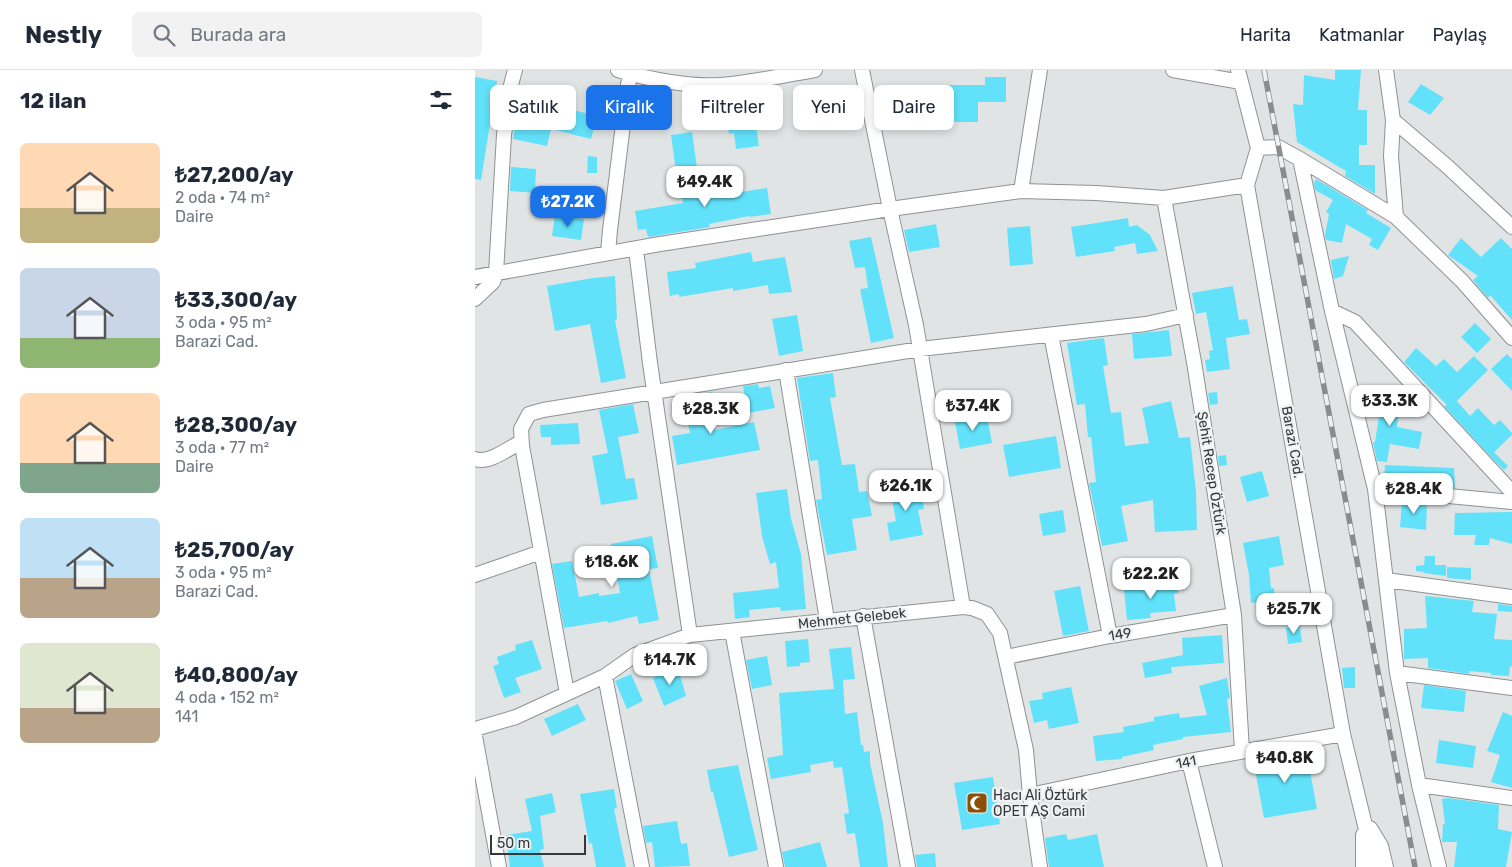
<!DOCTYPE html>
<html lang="tr">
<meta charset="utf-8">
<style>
body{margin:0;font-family:Rubik,sans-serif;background:#f2f2f3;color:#1f2937;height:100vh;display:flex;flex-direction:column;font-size:19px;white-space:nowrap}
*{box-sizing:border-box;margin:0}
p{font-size:16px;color:#747a83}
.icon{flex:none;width:28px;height:28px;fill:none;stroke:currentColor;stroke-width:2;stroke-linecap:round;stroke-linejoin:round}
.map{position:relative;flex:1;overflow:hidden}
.sheet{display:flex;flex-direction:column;background:#fff;width:475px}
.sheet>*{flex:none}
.top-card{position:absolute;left:15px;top:15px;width:475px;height:45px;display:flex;gap:10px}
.scale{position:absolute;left:15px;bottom:12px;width:96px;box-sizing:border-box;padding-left:5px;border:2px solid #363838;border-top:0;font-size:14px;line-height:18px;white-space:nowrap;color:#363838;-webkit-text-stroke:4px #edf1f2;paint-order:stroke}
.price{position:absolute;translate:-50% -42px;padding:0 11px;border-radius:10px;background:#fff;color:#222;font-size:16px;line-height:32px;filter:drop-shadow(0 1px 2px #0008)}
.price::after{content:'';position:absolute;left:50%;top:30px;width:15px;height:11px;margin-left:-8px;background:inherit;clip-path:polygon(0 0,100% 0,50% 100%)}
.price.on{background:#1a73e8;color:#fff}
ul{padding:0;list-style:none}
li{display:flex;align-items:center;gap:15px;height:125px;padding:0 20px}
li span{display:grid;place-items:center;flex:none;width:140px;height:100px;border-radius:8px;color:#555}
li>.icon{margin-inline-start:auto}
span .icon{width:60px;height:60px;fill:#fffc;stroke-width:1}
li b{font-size:21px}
h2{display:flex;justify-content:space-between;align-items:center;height:60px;padding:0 20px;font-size:21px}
.tag{padding:0 18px;border-radius:8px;background:#fff;box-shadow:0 2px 8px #0003;font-size:18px;line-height:45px}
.tag.on{background:#1a73e8;color:#fff}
header{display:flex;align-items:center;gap:30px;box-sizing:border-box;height:70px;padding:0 25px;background:#fff;border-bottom:1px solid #e0e1e3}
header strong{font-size:24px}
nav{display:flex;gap:28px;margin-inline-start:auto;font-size:18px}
.search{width:350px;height:45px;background:#f2f2f3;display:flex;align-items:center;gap:12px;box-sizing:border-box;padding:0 18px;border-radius:8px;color:#747a83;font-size:19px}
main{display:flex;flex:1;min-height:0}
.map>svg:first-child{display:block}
.building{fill:#62e2fa}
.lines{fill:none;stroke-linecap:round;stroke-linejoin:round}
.minor-casing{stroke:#8e9293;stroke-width:16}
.minor{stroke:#fff;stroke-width:14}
.rail-casing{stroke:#898c8d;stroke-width:5.5}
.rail{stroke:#edf1f2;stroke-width:4;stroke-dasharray:11;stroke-linecap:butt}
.labels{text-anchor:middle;stroke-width:4.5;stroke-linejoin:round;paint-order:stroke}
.street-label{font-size:14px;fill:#363838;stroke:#edf1f2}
.poi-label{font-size:14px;fill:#363838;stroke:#edf1f2;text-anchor:start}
</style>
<header>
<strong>Nestly</strong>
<div class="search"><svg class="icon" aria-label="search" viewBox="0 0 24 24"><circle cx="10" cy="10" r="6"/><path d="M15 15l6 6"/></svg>Burada ara</div>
<nav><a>Harita</a><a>Katmanlar</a><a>Paylaş</a></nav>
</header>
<main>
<section class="sheet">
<h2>12 ilan<svg class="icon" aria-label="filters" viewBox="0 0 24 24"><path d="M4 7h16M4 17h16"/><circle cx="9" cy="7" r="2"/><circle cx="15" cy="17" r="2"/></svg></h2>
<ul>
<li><span style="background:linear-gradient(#ffd9b3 65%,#c2b280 0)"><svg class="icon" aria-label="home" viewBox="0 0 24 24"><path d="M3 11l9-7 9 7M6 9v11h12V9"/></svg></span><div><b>₺27,200/ay</b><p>2 oda · 74 m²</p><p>Daire</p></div></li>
<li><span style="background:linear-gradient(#c9d6e8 70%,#8fb573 0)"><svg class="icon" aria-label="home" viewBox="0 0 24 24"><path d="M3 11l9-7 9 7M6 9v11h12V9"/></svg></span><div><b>₺33,300/ay</b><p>3 oda · 95 m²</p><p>Barazi Cad.</p></div></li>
<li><span style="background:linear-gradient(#ffd9b3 70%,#7fa58c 0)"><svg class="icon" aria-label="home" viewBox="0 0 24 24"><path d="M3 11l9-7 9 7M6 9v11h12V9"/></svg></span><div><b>₺28,300/ay</b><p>3 oda · 77 m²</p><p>Daire</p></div></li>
<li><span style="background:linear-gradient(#bfe0f5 60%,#b9a48a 0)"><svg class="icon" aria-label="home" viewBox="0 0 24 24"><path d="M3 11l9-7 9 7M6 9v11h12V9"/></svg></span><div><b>₺25,700/ay</b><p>3 oda · 95 m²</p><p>Barazi Cad.</p></div></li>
<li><span style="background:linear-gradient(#dfe7d0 65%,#b9a48a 0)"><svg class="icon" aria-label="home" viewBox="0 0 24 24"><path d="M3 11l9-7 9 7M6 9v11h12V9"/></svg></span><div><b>₺40,800/ay</b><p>4 oda · 152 m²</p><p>141</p></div></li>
</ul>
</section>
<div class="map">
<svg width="1037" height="797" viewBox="0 0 1037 797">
<rect width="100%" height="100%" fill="#e0e4e5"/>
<path class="building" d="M860 0H886L883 40H892V75H884V95H900V124L870 106 871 101 822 72 818 34 828 35 829 5 860 10Z
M0 7 22 11 6 110 0 109Z
M510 7H531V32H503V52H432V15H510Z
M946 14 969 28 955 45 933 32Z
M56 17 89 26 86 37 122 46 116 69 76 59 72 76 38 69 45 19 55 21Z
M370 19 375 47 333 55 328 26Z
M278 34 284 76 261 79 259 63 254 64 250 38Z
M217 62 222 98 201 101 196 65Z
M113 86 122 87V103H112Z
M36 97 61 99 60 123 35 121Z
M255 99 259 123 292 118 296 144 274 147V146L234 154 235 157 173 167 171 159 163 160 160 141 208 133 207 128 236 123 232 104Z
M841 109 893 140 891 143 916 158 903 180 894 175 897 169 871 154 867 173 851 170 850 165 854 144 851 142 858 130 840 120 839 113Z
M105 128H118V142L105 141Z
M80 145 109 149 106 170 77 166Z
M653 148 654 157 662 155 675 165 683 181 662 184 660 173 639 177 640 181 601 187 596 157Z
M461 154 465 177 434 182 429 160Z
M555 156 558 194 535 196 532 158Z
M396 167 419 268 396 273 385 219 393 218 390 197 380 198 374 171Z
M986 168 1006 187 1026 168 1037 179V250L1015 225 1013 228 998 210 1003 206 973 185Z
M276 182 278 192 310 187 317 222 294 224 293 215 258 221V218L204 227V224L195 226 192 202 221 198 220 193Z
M874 186 868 206 859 209 856 190Z
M140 206 142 249 140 250 151 308 126 313 115 254 80 261 72 216 118 208Z
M758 216 764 250 772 249 775 264 751 268 755 299 732 302 730 290 735 289 734 281 738 280 731 242 721 244 717 223Z
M322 245 328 281 304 286 297 249Z
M1000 253 1016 269 1002 283 986 267Z
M694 260 697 286 659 289 657 264Z
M629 268 633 295 628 296 636 343 646 342 650 376 674 373 667 338 696 331 704 368 715 367 721 422 722 460 680 462 678 430 646 436 653 471 627 476 614 413 621 412 616 367H613L610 334 602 335 592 273Z
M941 278 961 296 969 289 982 302 999 286 1013 300 982 331 995 346 1003 338 1019 355 1025 350 1037 363V365L1015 386 969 336 972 335 929 292Z
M1032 284 1037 289V321L1016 299Z
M358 303 361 327 355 328 367 395 380 394 384 422 392 421 397 446 377 449 382 480 352 485 341 430 347 429 343 390 335 391 322 308Z
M283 314 284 318 295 316 300 338 273 343 268 316Z
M237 322 240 336 235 337 240 360 279 352 285 380 202 395 197 366 215 363 208 328Z
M742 322 743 334 735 335 733 323Z
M895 325 926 330 922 357 947 362 944 379 915 374 912 392 902 391 898 372H900L904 346 892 344Z
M158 334 164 363 143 367 151 409 159 408 163 429 126 435 117 386 133 383 124 340Z
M512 346 517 373 485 379 480 352Z
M103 353 105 374 76 375V367H66L65 355Z
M581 366 586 398 534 407 528 375Z
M1019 382 1033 396 1029 400 1015 386Z
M751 385 752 395 744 396 743 386Z
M910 395 979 398 980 418 909 411Z
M787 401 794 426 772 432 765 407Z
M445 413 449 439 443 440 448 465 415 471 412 453 421 451 415 418Z
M312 419 316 449 326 484 331 539 306 541 305 537 274 540 275 547 260 549 258 523 304 518 301 492 295 494 287 466 281 423Z
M927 430 952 433 951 460 925 457Z
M588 440 591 462 568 466 564 444Z
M1037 442V474L1015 468 1014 475H999L1001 465H979L980 443Z
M177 466 183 498 174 499 184 550 164 554 162 546 133 553 132 551 89 558 77 494 97 491 104 527 124 523V526L145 523 136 474Z
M804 466 809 495 794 498 796 518H799L800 531 776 533 774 505 768 473Z
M950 486H960V495H971V506L949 503V502L941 501V496L949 495Z
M972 497 996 498V510L972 508Z
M702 511 703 523 699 524 701 541 675 543 676 548 652 550 649 520 683 517V512Z
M605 516 614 561 588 566 579 521Z
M950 526 999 531 997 542 1022 544 1019 569 1037 570V597L1035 596 1034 606 1016 605V603L994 601V604L953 598V588L929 589V559L952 558Z
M1023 534 1037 536V542L1023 541Z
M825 556 827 572 813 574 811 558Z
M747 565 749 593 696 597 697 603 670 608 667 593 708 585 707 568Z
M333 569 335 592 325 593V596L312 597 310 571Z
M57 570 67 599 40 608 46 622 29 628 18 596 24 594 22 587 41 580 40 575Z
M376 577 380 609 368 610 370 644 382 642 386 675H388L389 682 395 681V693L408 753 413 797H385L380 763 372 764 369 744 374 743 367 697 359 698 358 691 335 695 336 702 296 709 292 688 308 685 304 623 359 619 354 579Z
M292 586 297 615 277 619 271 590Z
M202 595 211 626 189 636 178 608Z
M880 597V618H869L867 598Z
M156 604 168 631 152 639 140 611Z
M752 608 755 628 752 629 756 662 708 667V669L678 675 679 680 647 687V689L621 691 618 666 649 662 648 657 679 651V647L704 643 705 648 732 645 724 616Z
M949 615 991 621 989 642 946 638Z
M596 617 604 653 574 659 572 650 559 653 554 631 568 629 567 623Z
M103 634 111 650 77 666 69 649Z
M1028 642 1037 646V718L1016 712 1025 685 1012 681Z
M964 670 1001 676 998 698 961 693Z
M831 679 842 739 789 748 778 689Z
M263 695 283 780 254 787 238 722H236L232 700Z
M518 707 525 754 487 760 479 713Z
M139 719 142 738 139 739 151 797H121L117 773 114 774 105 724Z
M77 723 81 742 65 746 69 779 65 780 69 797H35L31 765 57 761 50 729Z
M973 728 1024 735 1023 759 1037 762 1031 797H979L982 772H967L968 754H970L967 729Z
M202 751 206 774 212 773 215 796 180 797 177 772 171 773 168 756Z
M591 764 593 770 622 764 629 797H574L570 768Z
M345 772 352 797H310L307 782Z
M460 783 461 797H442L440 785Z"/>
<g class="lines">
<g class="minor-casing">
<path id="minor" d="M143 0C172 9 215 17 245 15 277 13 309 5 340 0
M387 0 415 139 441 255 488 537
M698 0 766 12
M763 0 783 78 772 115 868 664 900 797
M911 0 918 50 916 86 921 147
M918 50 973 97 1037 157
M783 78 803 77 825 89 921 147 987 211 1037 268
M825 89 857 241 900 419 922 603 944 715 964 797
M546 121 565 0
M689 128 719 292 759 545 767 681
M161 179 175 293 215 565
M133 183 135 160 153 14 158 0
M0 207 185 174 415 139 546 121 621 123 689 128 772 115
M0 229 18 212 21 203 29 65 36 15 40 0
M857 241 880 252 1037 422
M576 265 635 566
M311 300 352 550
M0 389C14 394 34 378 46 372
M900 419 1037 432
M0 505 66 482
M911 510 1037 527
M388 546 433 797
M257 561 301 797
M531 587 635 566 759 545
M922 603 1037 618
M130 606 167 797
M92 623 47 376 46 359 54 344 68 340 445 279 671 254 711 245
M0 659 41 647 130 606 160 585 215 565 488 537 497 538 512 544 525 563 551 680 555 725 565 797
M0 666 24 797
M714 691 740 797
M944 715 1037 728
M555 725 714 691 868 664
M895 758 906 776 911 797
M888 797V765"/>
</g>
<use href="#minor" class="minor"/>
<g class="rail-casing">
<path id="rail" d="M789 0 940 797"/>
</g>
<use href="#rail" class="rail"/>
</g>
<defs>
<g id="mosque-square" transform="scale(1.125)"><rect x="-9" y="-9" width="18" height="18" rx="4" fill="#8a5009" stroke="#edf1f2"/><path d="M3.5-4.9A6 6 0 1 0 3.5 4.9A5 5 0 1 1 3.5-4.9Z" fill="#fff"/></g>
</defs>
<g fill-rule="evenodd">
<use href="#mosque-square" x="502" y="733"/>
</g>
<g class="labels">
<g class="street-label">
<text transform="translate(818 372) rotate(80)" y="5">Barazi Cad.</text>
<text transform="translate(737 403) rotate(81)" y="5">Şehit Recep Öztürk</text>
<text transform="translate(377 548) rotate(-6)" y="5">Mehmet Gelebek</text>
<text transform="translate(645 564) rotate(-10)" y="5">149</text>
<text transform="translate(711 692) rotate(-11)" y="5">141</text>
</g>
<g class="poi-label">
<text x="518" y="730">Hacı Ali Öztürk<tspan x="518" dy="16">OPET AŞ Cami</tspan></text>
</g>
</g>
</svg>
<div class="scale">50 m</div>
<b class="price" style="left:230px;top:138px">₺49.4K</b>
<b class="price on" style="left:93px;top:158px">₺27.2K</b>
<b class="price" style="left:915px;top:357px">₺33.3K</b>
<b class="price" style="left:498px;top:362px">₺37.4K</b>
<b class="price" style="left:236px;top:365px">₺28.3K</b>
<b class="price" style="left:431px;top:442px">₺26.1K</b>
<b class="price" style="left:939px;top:445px">₺28.4K</b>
<b class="price" style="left:137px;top:518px">₺18.6K</b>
<b class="price" style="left:676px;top:530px">₺22.2K</b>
<b class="price" style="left:819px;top:565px">₺25.7K</b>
<b class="price" style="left:195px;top:616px">₺14.7K</b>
<b class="price" style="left:810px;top:714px">₺40.8K</b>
<div class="top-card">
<a class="tag">Satılık</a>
<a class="tag on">Kiralık</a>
<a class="tag">Filtreler</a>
<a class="tag">Yeni</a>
<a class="tag">Daire</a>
</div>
</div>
</main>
